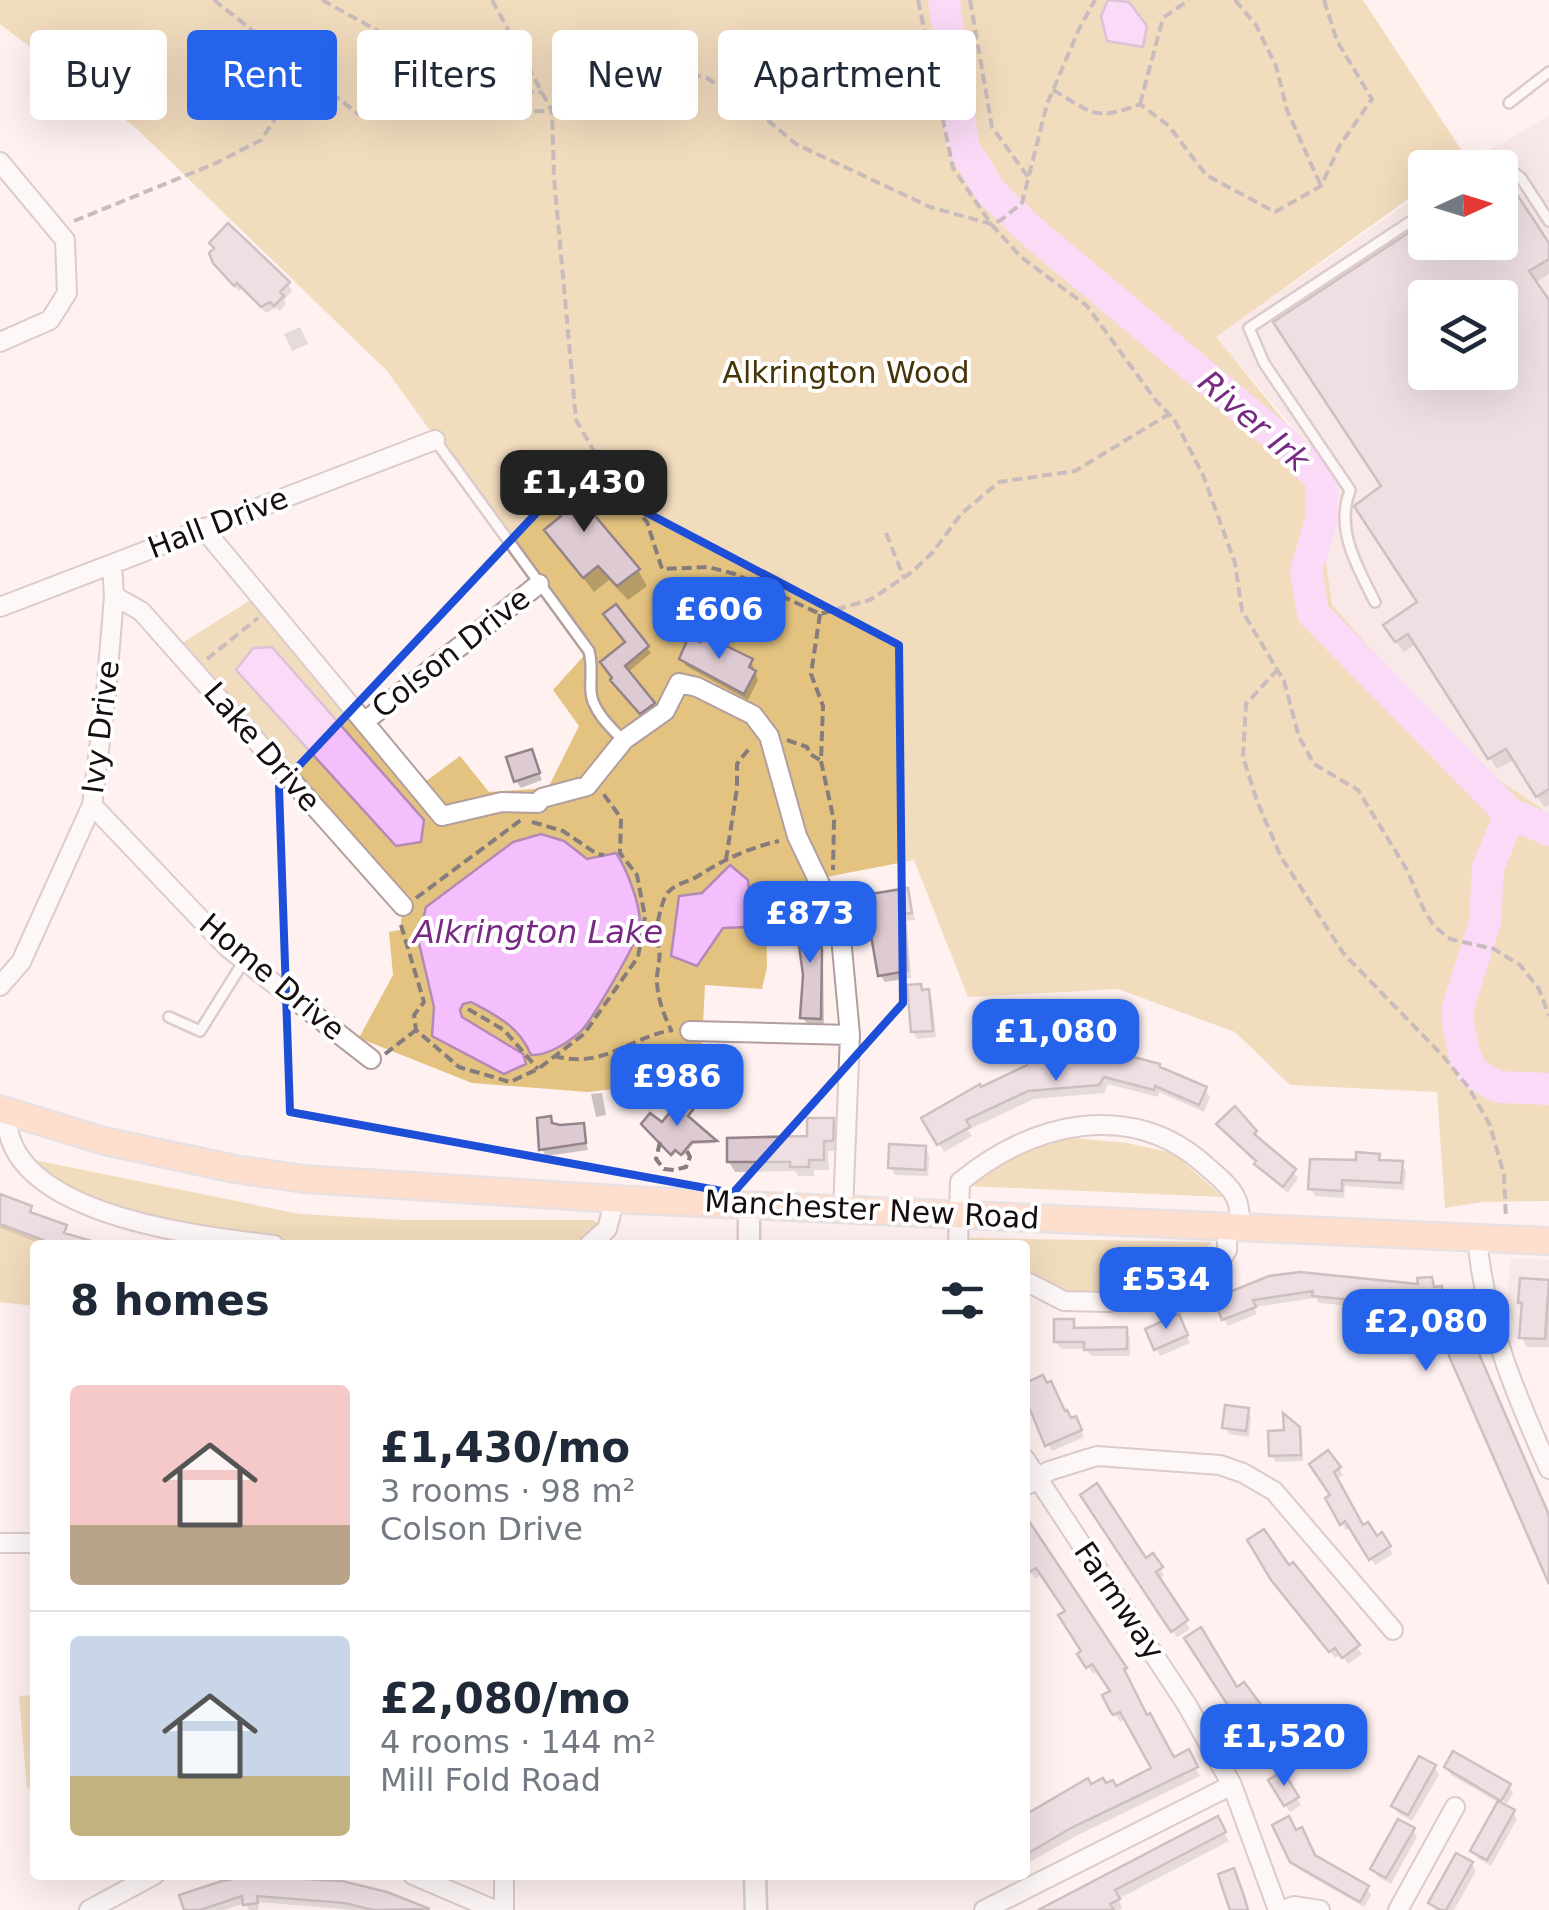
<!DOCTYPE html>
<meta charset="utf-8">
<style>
body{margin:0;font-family:"DejaVu Sans",sans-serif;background:#f2f2f3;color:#1f2937;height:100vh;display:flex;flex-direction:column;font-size:38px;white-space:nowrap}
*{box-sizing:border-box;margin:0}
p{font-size:32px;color:#747a83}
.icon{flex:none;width:55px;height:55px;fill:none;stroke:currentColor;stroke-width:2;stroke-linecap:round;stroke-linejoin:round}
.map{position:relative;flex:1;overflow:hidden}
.sheet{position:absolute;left:30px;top:1240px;width:1000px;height:640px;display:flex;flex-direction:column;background:#fff;border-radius:10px;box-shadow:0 10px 40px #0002}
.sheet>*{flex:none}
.banner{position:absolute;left:30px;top:30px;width:1000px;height:90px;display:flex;gap:20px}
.needle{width:65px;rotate:86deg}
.fabs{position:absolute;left:1408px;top:150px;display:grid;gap:20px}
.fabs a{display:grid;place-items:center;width:110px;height:110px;border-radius:10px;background:#fff;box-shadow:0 10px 40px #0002;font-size:50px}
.price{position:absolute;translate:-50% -85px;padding:0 22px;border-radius:20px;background:#2563eb;color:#fff;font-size:32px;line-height:65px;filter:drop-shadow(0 2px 5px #0008)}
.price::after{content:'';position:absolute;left:50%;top:60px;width:30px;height:22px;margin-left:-15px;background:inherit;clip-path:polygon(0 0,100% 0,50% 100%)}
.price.current{background:#222;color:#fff}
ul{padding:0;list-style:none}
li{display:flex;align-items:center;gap:30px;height:250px;padding:0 40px}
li+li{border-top:2px solid #e0e1e3}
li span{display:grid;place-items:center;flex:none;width:280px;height:200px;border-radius:10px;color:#555}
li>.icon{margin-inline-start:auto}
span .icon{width:120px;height:120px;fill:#fffc;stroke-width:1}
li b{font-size:42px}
h2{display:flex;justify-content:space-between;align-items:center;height:120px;padding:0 40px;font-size:42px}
.pill{padding:0 35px;border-radius:10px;background:#fff;box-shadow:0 10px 40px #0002;font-size:35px;line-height:90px}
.pill.current{background:#2563eb;color:#fff}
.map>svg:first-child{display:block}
.built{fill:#f2e0de;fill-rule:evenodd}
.green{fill:#e4c380}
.water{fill:#f5befd;stroke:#b28ab6;stroke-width:2.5}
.shadow{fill:#0003;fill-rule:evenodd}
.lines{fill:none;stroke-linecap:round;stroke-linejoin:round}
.river{stroke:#f5befd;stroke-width:32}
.building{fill:#decad2;stroke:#95838a;stroke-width:2.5;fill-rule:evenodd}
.service-casing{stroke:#b29e9c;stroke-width:14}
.minor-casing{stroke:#b29e9c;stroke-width:22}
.tertiary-casing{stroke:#b29e9c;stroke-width:25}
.primary-casing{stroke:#d1cfcf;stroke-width:30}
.path{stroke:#877c7c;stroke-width:4;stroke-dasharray:10 5;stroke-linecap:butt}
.service{stroke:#fff;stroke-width:9}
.minor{stroke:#fff;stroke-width:18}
.tertiary{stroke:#fff;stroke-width:20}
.primary{stroke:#fec9a5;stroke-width:25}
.marked{fill:none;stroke:#1d4ed8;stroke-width:8;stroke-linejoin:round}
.labels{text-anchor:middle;stroke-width:8;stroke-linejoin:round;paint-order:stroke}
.park-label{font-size:30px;fill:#473509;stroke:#fff}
.street-label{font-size:30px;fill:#170f0f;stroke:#fff}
.water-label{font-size:32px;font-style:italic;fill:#772984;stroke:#fff}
</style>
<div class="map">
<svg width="1549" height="1910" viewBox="0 0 1549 1910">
<rect width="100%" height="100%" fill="#fef1f0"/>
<path class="built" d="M1549 116V817L1541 808 1472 762 1332 605 1326 562 1334 492 1318 456 1215 337 1425 191V242H1500V168L1460 167ZM1425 298H1500V372H1425Z
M1511 1258 1549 1260V1338H1515L1507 1297Z"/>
<path class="green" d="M0 0H1363L1466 157 1452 167 1425 168V187L1216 337 1290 428 1318 456 1334 492 1326 562 1332 605 1472 762 1541 808 1549 817V1201L1482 1202 1445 1208 1437 1092 1290 1085 1235 1032 1118 989 968 997 914 860 765 889 767 967 762 989 705 985 701 1066 622 1088 588 1092 472 1083 359 1038 393 975 389 932 400 930 403 906 174 648 254 598 421 785 460 756 489 792 548 788 579 726 553 690 589 650 387 371 136 128 0 24Z
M1062 1137 1127 1143 1173 1153 1223 1197 967 1186 1003 1158Z
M29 1159 300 1214 401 1220H593L607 1229 589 1245H295L143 1226 50 1193Z
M0 1224 43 1239 41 1245H35V1306L0 1302Z
M967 1238 1212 1242 1182 1274 1129 1290 1092 1294 1059 1289 1025 1273V1245H977Z
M35 1695V1788L27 1789 19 1696Z"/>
<path class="water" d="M1108 0 1129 2 1147 26 1143 47 1107 41 1101 16Z
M272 647 424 820 421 842 396 846 236 670 253 648Z
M541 834 564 841 587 859 616 853C627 869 641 906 640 926 639 940 590 1024 579 1033 566 1044 546 1056 531 1055 519 1026 497 1016 471 1002L463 1004 460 1010 462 1017 523 1054 526 1064 504 1074 432 1036 434 1007 418 939 426 907 513 842Z
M730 865 748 880 751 908 749 927 723 928 697 966 671 956 679 896 702 893Z"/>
<path class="shadow" d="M1500 206 1549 248V274L1535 283 1549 304V805L1544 807 1514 760 1497 769 1416 644 1404 652 1393 637 1420 604 1384 488 1425 225V242H1500ZM1425 298H1500V372H1425Z
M212 253 288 284 292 291 284 300 286 304 280 311 276 308 266 313 242 288 239 291 233 285Z
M300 327 308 344 292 351 284 334Z
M541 489 638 570 647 586 628 600 609 580 594 592 547 530 562 518Z
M647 647 651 653 627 673 656 710 645 719 617 686 603 663Z
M682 659 751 661 758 680 748 700 686 666Z
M531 752 542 780 521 788 516 781Z
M907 890 915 920 907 921 911 978 885 982 880 975Z
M813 915 823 959 824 1025H807L803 1017V960Z
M920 986 932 999 936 1037 917 1039 913 1032Z
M1068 1042 1074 1060 1161 1070 1205 1089 1210 1097 1204 1112 1159 1092 1158 1097 1108 1084 1104 1093 1034 1099 968 1130 972 1136 944 1152 925 1119 1030 1067Z
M602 1093 606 1115 596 1117 591 1094Z
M694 1109 688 1119 716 1143 693 1144 684 1156 677 1151 673 1156 646 1127 662 1126Z
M833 1120 839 1130 838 1151H828L829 1170H814V1176H798L795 1171 735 1172 729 1162 810 1139Z
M1219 1124 1255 1132 1298 1178 1288 1193 1262 1171 1258 1163Z
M582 1125 588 1150 546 1156 542 1149 553 1126Z
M925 1148 929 1156 928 1176 895 1175 891 1168Z
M1378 1156 1382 1162 1401 1164 1406 1171 1404 1190 1345 1186 1344 1198 1315 1196 1311 1189 1358 1162Z
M0 1197 30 1208 35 1217 65 1227 68 1237 98 1245H44L0 1228Z
M1269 1279 1421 1287 1431 1280 1435 1290 1441 1289 1445 1296 1447 1320 1549 1519V1568L1434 1314 1319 1303 1316 1298 1254 1307 1257 1314 1228 1326 1214 1302Z
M1522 1281 1549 1282V1347H1527L1522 1338Z
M1073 1322 1077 1330H1125L1130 1337V1356H1091L1086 1349H1061L1056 1342Z
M1182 1324 1190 1343 1160 1356 1148 1331Z
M1025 1386 1079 1426 1084 1437 1052 1451 1025 1399Z
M1247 1411 1251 1418 1249 1437 1229 1434 1225 1427Z
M1298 1428 1302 1437 1303 1461 1276 1462 1271 1455 1287 1433Z
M1312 1464 1339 1468 1343 1475 1336 1480 1363 1529 1376 1539 1381 1536 1393 1554 1375 1565 1351 1527 1346 1530 1328 1499 1333 1496Z
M1087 1502 1145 1561 1152 1556 1164 1575 1158 1580 1190 1629 1177 1637Z
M1025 1520 1124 1669 1146 1718 1174 1760 1188 1753 1200 1776 1076 1836 1028 1863 1025 1816 1091 1788 1115 1789 1155 1769 1127 1718 1120 1722 1115 1714 1106 1696 1113 1692 1099 1670 1093 1674 1080 1655 1084 1652 1068 1612 1042 1574 1035 1579 1025 1564Z
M1293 1565 1362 1654 1348 1664 1341 1654 1335 1658 1279 1588Z
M1188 1639 1236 1690 1244 1685 1266 1715 1270 1722 1261 1728 1282 1763 1271 1769Z
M1435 1767 1439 1775 1412 1821 1398 1813 1394 1806Z
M1447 1767 1509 1786 1513 1793 1506 1805 1497 1789 1493 1791 1499 1803 1451 1775Z
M1282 1774 1301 1805 1290 1812 1272 1781Z
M1513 1812 1517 1819 1491 1866 1477 1858 1473 1851Z
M1217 1819 1229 1841 1118 1899 1122 1908 1119 1910H1046Z
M1413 1830 1417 1837 1391 1884 1377 1876 1373 1869Z
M1315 1858 1367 1888 1371 1895 1364 1907 1298 1869 1293 1861Z
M1472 1864 1476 1871 1454 1910H1435L1431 1903Z
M222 1884 386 1895 426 1910H353L259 1902 258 1910H249L245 1903 224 1910H187Z"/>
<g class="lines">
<path class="river" d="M944 0 963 147 991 192 1030 230 1288 446 1322 480 1321 521 1306 571 1313 613 1510 814 1549 830
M1510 814 1488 868 1485 922 1458 1007V1023L1465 1057 1473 1073 1499 1087 1549 1089"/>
</g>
<path class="building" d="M1516 193 1549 243V259L1529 271 1549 300V789L1536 797 1506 749 1488 759 1408 634 1395 642 1383 625 1417 602 1354 506 1381 486 1273 322 1425 222V242H1500V203ZM1425 298H1500V372H1425Z
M228 223 290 282 280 292 284 296 274 306 270 302 261 307 237 283 234 286 213 263 209 253 214 248 209 243Z
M557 471 640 569 617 586 598 566 583 578 544 530 561 516 538 488Z
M616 604 649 646 625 666 655 703 640 714 610 680 612 678 600 662 625 642 603 614Z
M704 635 753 659 749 667 756 671 744 694 679 659 689 636 700 642Z
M532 749 540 773 514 782 506 757Z
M908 888 912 913 904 914 908 971 878 976 864 895Z
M814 912 822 950 821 1019 800 1018 803 975 795 916Z
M921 984 922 990 929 989 933 1031 911 1032 907 985Z
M1070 1040 1071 1057 1119 1053 1160 1064V1067L1207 1087 1199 1105 1155 1086 1154 1090 1104 1077 1099 1085 1028 1091 966 1120 970 1127 937 1145 921 1118 980 1084 981 1087 1027 1065 1026 1047Z
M682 1097 695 1107 688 1116 717 1141 692 1142 681 1155 675 1150 671 1155 641 1124 650 1113 662 1122Z
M1235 1106 1257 1131 1254 1134 1296 1169 1283 1187 1254 1164 1256 1161 1216 1124Z
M551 1116 552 1123 560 1125 584 1123 586 1143 539 1150 537 1118Z
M807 1118H834L833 1141H824V1160H809V1167H790V1162H727V1138L807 1136Z
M889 1144 926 1146 925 1170 888 1168Z
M1356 1152 1380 1154 1379 1160 1403 1161 1401 1183 1342 1180V1191L1308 1189 1310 1159 1356 1160Z
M0 1194 32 1206 30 1212 67 1225 64 1233 92 1241 91 1245H41L43 1240 0 1224Z
M1300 1272 1418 1284 1417 1278 1432 1277 1434 1287 1442 1286 1445 1318 1452 1314 1469 1350 1476 1347 1549 1515V1584L1428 1308 1312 1296 1313 1291 1253 1300 1256 1307 1222 1320 1216 1305H1212L1210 1300 1269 1276Z
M1520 1278 1549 1280 1545 1339 1519 1338 1522 1303H1518Z
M1179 1314 1188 1335 1154 1350 1145 1329Z
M1054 1319H1074V1328L1127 1327V1349L1084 1350V1342H1054Z
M1043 1375 1047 1383 1051 1381 1065 1411 1067 1410 1071 1418 1076 1416 1082 1430 1045 1446 1029 1407 1025 1408V1383Z
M1225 1405 1249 1408 1246 1431 1222 1428Z
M1283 1413 1300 1427 1301 1455 1269 1456 1268 1431 1284 1430Z
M1328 1450 1341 1467 1334 1472 1363 1525 1368 1522 1377 1536 1382 1532 1391 1546 1369 1560 1345 1521 1340 1525 1325 1498 1330 1495 1309 1464Z
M1097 1483 1146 1558 1153 1553 1163 1567 1156 1572 1188 1620 1171 1632 1080 1495Z
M1025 1515 1127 1668 1124 1669 1147 1715 1150 1713 1174 1757 1189 1749 1198 1767 1071 1828 1025 1855V1815L1088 1778 1091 1784 1103 1778 1106 1783 1113 1780 1116 1786 1151 1768 1120 1712 1113 1715 1110 1711 1102 1695 1110 1691 1092 1664 1086 1668 1077 1654 1081 1651 1058 1615 1065 1611 1036 1568 1025 1575Z
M1264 1529 1289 1565 1293 1562 1360 1645 1342 1658 1335 1648 1329 1652 1271 1580 1247 1540Z
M1201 1627 1237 1687 1244 1682 1268 1714 1259 1720 1280 1754 1266 1764 1184 1638Z
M1453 1751 1511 1784 1501 1801 1444 1767Z
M1419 1756 1436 1765 1408 1815 1391 1806Z
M1283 1771 1299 1797 1284 1806 1268 1780Z
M1498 1801 1515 1810 1487 1860 1470 1851Z
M1218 1816 1226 1832 1115 1890 1120 1899 1110 1904 1114 1910H1038Z
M1289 1816 1296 1830 1302 1827 1315 1855 1369 1886 1360 1902 1290 1862 1272 1825Z
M1398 1819 1415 1828 1386 1878 1370 1869Z
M1456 1853 1473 1862 1446 1910H1441L1428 1903Z
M1234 1868 1244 1896 1248 1910H1230L1223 1890 1218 1874Z
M251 1876 342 1881 387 1892 430 1909 373 1910 345 1903 257 1896 258 1903 243 1905 242 1896 200 1910H184L179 1895 222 1881Z"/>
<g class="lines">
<g class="service-casing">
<path id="service" d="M1509 103 1549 72
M1494 168 1504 165 1521 178 1549 221
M435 440 589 651C593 666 590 677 591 692 592 710 611 728 623 740
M1375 602C1357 566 1335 530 1350 490L1264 363 1249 328 1425 212
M169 1017 200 1031 244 961"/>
</g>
<g class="minor-casing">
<path id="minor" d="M0 162 65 240 67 293 50 320 0 342
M203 528 442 816 502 802 538 803 542 798 587 786 624 740 665 711 679 683 697 687 753 715 769 736 797 836 840 926 850 1035 843 1210
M114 596 141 611 403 906
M0 607 435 440
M364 722 539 584
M92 805 227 947 371 1059
M0 986 21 962 92 805 106 694 114 596 112 564
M690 1031 850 1035
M7 1111C0 1218 211 1237 274 1245
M1477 1236C1483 1317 1516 1396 1549 1469
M589 1245 607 1229 615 1199
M958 1245 960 1182C1030 1123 1131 1098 1205 1165 1229 1187 1242 1193 1240 1228
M1025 1281 1064 1301 1110 1302 1188 1278 1220 1262 1227 1250V1228
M1025 1459 1187 1705 1232 1785 1278 1910
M1025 1486 1049 1471 1097 1456 1220 1465 1243 1473 1274 1491 1393 1630
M0 1543H35
M413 1875 495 1910
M504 1875V1910
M89 1910 154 1875
M984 1910 1232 1785
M1283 1910 1294 1906 1320 1910
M1398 1910 1455 1807"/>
</g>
<g class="tertiary-casing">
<path id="tertiary" d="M749 1204V1245
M755 1875 756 1910"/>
</g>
<g class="primary-casing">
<path id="primary" d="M0 1109 104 1141 235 1169 304 1179 632 1200 1549 1241"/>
</g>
<path class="path" d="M214 0 358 114 552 111 576 106 635 77 677 71 707 78 752 107 796 144 930 207 991 224 1001 220 1022 203 1047 104 1079 29 1095 0
M322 0 489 92H542
M492 0 552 111 554 178 576 420 609 477 647 522 662 569 708 567 735 574 820 614 870 600 912 572 933 552 961 514 999 482 1075 471 1169 414
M918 0 953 168 991 224 1021 257 1087 306 1157 402 1174 419 1203 475 1235 563 1242 611 1284 681 1299 737 1314 764 1358 790 1407 870 1424 910 1434 926 1450 939 1494 949 1520 965 1539 989 1549 1016
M970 0 992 127 1028 177
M1235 0 1256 25 1276 66 1287 110 1321 186
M1053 90C1093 113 1094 122 1140 104L1169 126 1206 175 1275 212 1321 186 1340 145 1372 99 1337 41 1324 0
M1140 104 1163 18 1189 0
M74 221 214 164 261 140 306 73
M580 475 588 468 593 471 601 464
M886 533 904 578
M820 614 811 674 823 706 821 761 834 821 833 870
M207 659 258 618
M1278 669 1246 704 1243 757 1257 801 1281 857 1344 954 1442 1055 1469 1088 1490 1125 1504 1175 1506 1218
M787 740 807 747 810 754 820 760
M532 822 563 831 597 854 604 855
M726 860 737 788V764L751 746
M416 898 521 820
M401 925 424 1002 414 1015 416 1030 459 1067 510 1082 538 1069 584 1034 638 957 645 917 637 875 620 853 621 818 602 792
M642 933 654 936C665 954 656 965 657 983 658 1000 664 1015 671 1030
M654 936C658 924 660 908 665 897 671 884 687 883 698 876 723 860 748 848 779 841
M468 1009 504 1030 538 1069
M385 1054 416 1030
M554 1056C606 1069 626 1038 673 1030
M660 1142 656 1159 664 1169 674 1170 686 1167 690 1157 686 1149"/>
<use href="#service" class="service"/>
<use href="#minor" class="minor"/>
<use href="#tertiary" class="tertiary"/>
<use href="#primary" class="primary"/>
</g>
<path d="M0 0H1549V1910H0ZM573 474 899 645 903 1003 733 1193 290 1112 279 787Z" fill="#fef1f0" fill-opacity=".55" fill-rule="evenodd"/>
<path class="marked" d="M573 474 899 645 903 1003 733 1193 290 1112 279 787Z"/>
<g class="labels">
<g class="park-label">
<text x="846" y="383">Alkrington Wood</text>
</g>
<g class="street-label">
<text transform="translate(218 523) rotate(-21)" y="10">Hall Drive</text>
<text transform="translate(451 653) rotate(-38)" y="10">Colson Drive</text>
<text transform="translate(101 727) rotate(-83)" y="10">Ivy Drive</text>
<text transform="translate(262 747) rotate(49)" y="10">Lake Drive</text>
<text transform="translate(272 977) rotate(40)" y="10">Home Drive</text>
<text transform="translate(872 1210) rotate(3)" y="10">Manchester New Road</text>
<text transform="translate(1119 1601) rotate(56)" y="10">Farmway</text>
</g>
<g class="water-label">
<text transform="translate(1254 421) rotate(41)" y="11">River Irk</text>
<text x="538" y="943">Alkrington Lake</text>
</g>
</g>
</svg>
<div class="fabs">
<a><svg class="needle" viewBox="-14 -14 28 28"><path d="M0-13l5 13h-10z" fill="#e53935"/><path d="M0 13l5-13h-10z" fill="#747a83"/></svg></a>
<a><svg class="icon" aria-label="layers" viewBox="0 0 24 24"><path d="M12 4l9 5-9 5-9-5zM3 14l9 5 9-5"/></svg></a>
</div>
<b class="price current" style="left:584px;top:535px">£1,430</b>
<b class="price" style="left:719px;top:662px">£606</b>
<b class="price" style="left:810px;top:966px">£873</b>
<b class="price" style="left:1056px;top:1084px">£1,080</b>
<b class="price" style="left:677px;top:1129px">£986</b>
<b class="price" style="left:1166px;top:1332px">£534</b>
<b class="price" style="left:1426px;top:1374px">£2,080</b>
<b class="price" style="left:1284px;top:1789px">£1,520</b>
<div class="banner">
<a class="pill">Buy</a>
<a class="pill current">Rent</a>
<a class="pill">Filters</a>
<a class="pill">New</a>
<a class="pill">Apartment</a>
</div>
<section class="sheet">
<h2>8 homes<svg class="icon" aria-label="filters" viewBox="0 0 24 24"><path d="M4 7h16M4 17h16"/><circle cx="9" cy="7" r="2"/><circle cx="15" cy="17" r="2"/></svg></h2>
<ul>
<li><span style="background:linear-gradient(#f6c9c9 70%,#b9a48a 0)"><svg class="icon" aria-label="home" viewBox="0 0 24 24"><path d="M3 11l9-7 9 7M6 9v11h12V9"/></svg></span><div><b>£1,430/mo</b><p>3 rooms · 98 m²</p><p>Colson Drive</p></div></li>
<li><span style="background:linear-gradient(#c9d6e8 70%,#c2b280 0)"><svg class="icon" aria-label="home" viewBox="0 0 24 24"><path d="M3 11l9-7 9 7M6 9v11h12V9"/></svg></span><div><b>£2,080/mo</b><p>4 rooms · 144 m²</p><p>Mill Fold Road</p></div></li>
</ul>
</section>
</div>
